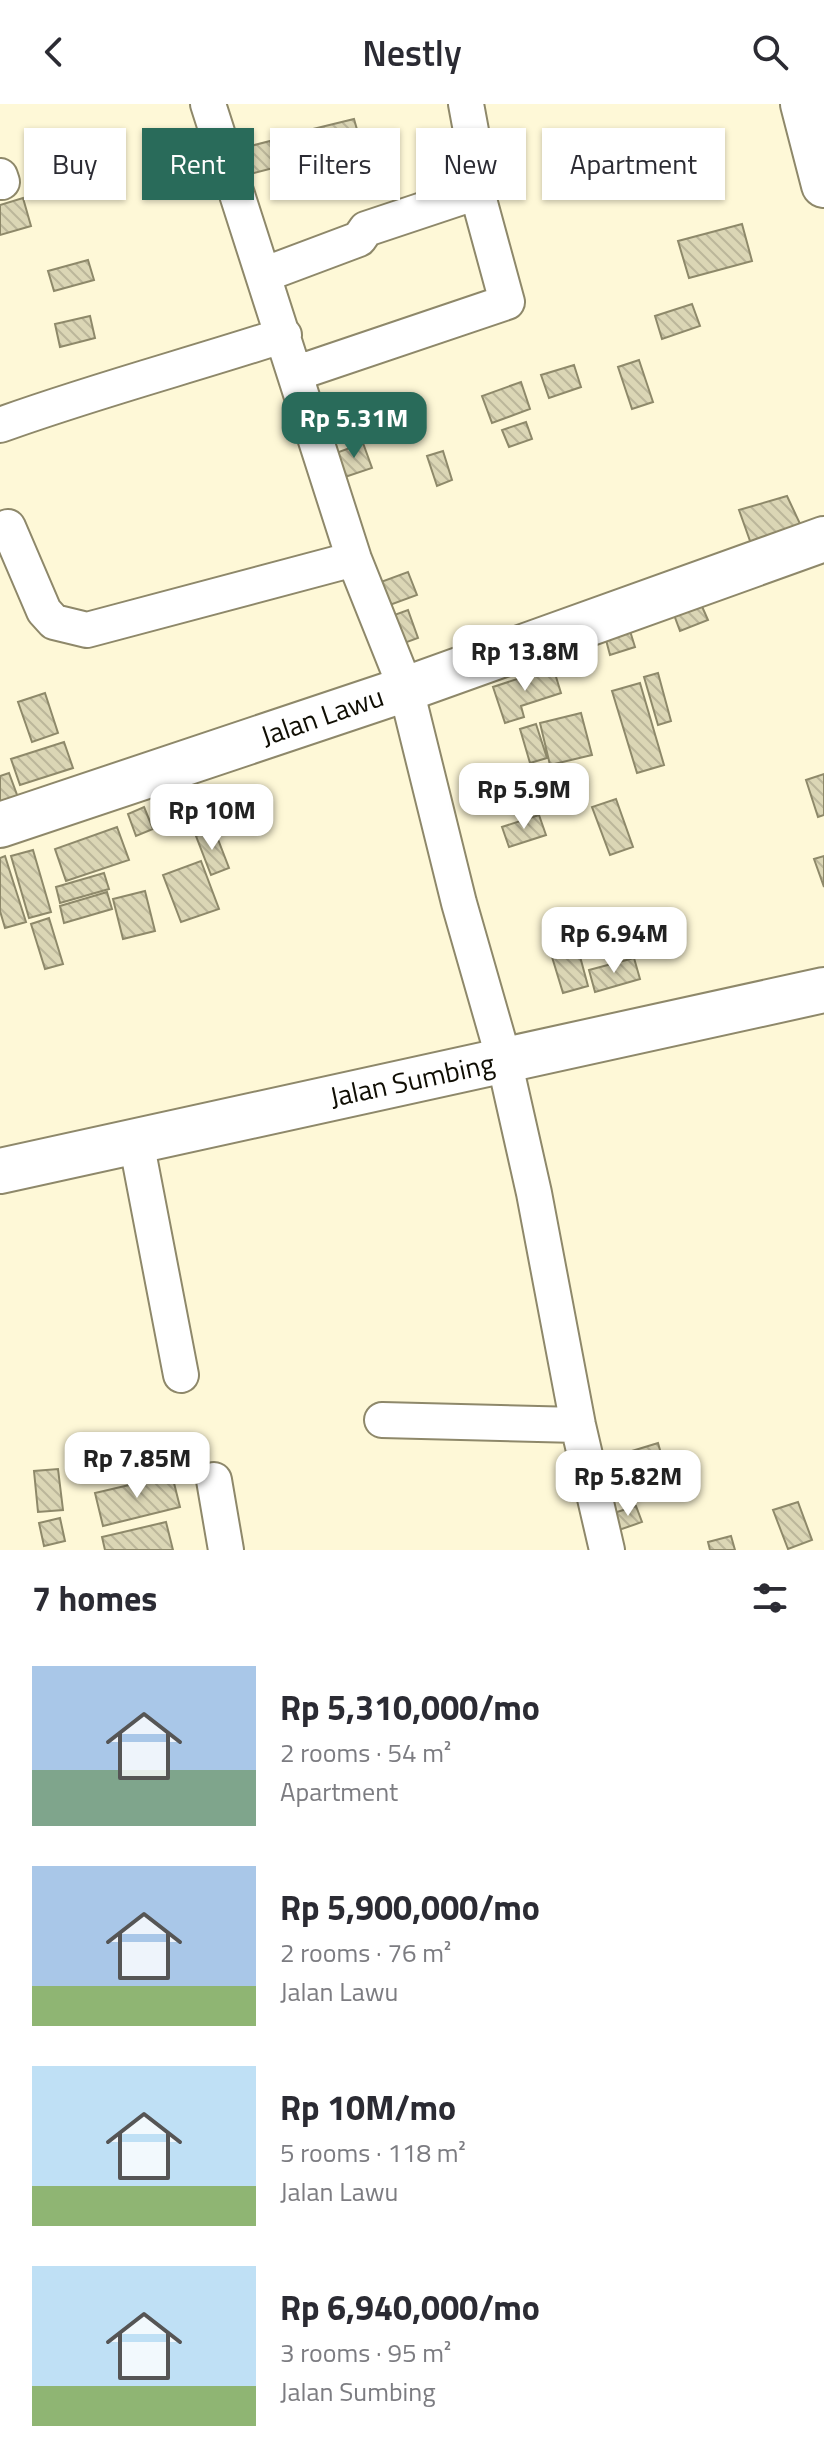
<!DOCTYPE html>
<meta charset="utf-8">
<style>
body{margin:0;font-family:"Titillium Web",sans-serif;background:#f2f2f3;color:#2b2b33;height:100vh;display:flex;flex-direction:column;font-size:30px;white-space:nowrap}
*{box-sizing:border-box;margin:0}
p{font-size:26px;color:#7c7c81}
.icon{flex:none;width:44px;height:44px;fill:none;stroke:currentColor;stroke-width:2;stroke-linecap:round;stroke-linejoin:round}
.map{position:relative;height:1446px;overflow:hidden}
.sheet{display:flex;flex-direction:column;background:#fff;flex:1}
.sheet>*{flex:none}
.top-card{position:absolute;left:24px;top:24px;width:776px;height:72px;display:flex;gap:16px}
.price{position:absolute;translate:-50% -68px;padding:0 18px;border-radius:16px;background:#fff;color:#222;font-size:26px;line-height:52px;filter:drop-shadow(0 2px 4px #0008)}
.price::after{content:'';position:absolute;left:50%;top:48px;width:24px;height:18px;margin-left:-12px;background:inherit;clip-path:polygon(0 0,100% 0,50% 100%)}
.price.selected{background:#296b5a;color:#fff}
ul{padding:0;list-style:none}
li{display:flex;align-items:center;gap:24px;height:200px;padding:0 32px}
li span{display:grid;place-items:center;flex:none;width:224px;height:160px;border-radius:0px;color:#555}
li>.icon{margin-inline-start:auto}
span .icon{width:96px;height:96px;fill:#fffc;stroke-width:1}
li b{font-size:34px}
h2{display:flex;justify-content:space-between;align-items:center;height:96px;padding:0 32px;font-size:34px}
.tag{padding:0 28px;border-radius:0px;background:#fff;box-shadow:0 2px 6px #0004;font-size:28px;line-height:72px}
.tag.selected{background:#296b5a;color:#fff}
header{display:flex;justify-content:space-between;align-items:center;height:104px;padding:0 32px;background:#fff;font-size:36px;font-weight:600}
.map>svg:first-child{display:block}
.building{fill:url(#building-back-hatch);stroke:#8e896a;stroke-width:2}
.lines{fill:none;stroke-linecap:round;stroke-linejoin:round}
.minor-casing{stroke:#8e886a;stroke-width:38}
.major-casing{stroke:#8e886a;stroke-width:48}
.minor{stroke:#fff;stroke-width:34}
.major{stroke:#fff;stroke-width:44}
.labels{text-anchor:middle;stroke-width:8;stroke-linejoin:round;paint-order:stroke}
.street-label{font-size:28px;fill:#0f0d03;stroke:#fff}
</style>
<header><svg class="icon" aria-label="back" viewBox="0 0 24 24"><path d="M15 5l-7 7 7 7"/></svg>Nestly<svg class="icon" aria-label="search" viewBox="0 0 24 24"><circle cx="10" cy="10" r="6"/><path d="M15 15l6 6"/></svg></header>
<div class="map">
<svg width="824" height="1446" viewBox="0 0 824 1446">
<defs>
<pattern id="building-back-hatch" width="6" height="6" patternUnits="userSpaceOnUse" patternTransform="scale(2)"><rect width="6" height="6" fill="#dbd6b5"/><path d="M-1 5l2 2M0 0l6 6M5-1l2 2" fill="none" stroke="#bbb69a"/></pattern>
</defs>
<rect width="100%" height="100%" fill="#fef8d7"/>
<path class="building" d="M354 15 362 43 279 63 272 35Z
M270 37 277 63 250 70 243 44Z
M23 94 31 122 0 131V101Z
M742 120 752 157 689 174 678 137Z
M88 156 94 176 54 187 48 167Z
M692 200 700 222 662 235 655 212Z
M90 212 95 234 60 243 55 220Z
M639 256 653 298 632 305 618 263Z
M574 261 581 283 549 294 541 271Z
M521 278 530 305 492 319 482 292Z
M382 303 390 322 374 329 366 310Z
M526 318 532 335 509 343 502 326Z
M363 339 372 364 345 373 336 349Z
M443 347 452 376 437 382 427 352Z
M787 392 802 424 754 448 739 406Z
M408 468 417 491 387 502 378 479Z
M700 498 708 516 680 527 673 508Z
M408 506 418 534 396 542 386 514Z
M626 514 635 543 610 551 602 521Z
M553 563 561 589 521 602 524 613 505 619 493 583Z
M658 569 671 617 658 621 644 573Z
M640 579 664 661 637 669 612 587Z
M45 589 58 629 32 638 18 598Z
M581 609 592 651 550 661 540 619Z
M536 620 547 654 530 659 520 625Z
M64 638 73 664 20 681 11 655Z
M9 669 20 699 0 706V672Z
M824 670V711L818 713 806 676Z
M616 695 633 743 610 751 592 703Z
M144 703 153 725 136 732 128 710Z
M539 711 546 731 509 743 502 723Z
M117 723 129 756 66 777 55 745Z
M214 725 229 764 211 771 196 732Z
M33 746 51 808 29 814 11 752Z
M5 752 26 818 5 824 0 807V754Z
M824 752V783L814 755Z
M201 757 219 805 181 818 163 771Z
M104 769 109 785 60 799 56 783Z
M145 787 155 827 123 835 113 795Z
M107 788 112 805 64 819 60 802Z
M49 814 63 860 45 865 31 820Z
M578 845 588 882 563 889 552 853Z
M634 854 640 875 595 888 589 866Z
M658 1339 668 1374 643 1381 632 1347Z
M58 1365 63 1406 38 1408 34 1367Z
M172 1371 180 1403 103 1422 95 1389Z
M798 1398 812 1436 788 1445 773 1406Z
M636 1402 642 1418 619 1426 614 1409Z
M60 1414 65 1437 44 1442 39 1419Z
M166 1418 173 1446H105L102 1433Z
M731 1432 735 1446H710L708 1438Z"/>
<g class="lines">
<g class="minor-casing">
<path id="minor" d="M208 0 354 455 406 585 459 799 504 956 534 1089 578 1321 607 1446
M0 72 2 78
M263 171 359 135 366 125 477 88
M297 269 507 198 477 88 474 43 466 0
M0 321C94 287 189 262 284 231
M8 423 44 507 54 518 87 526 354 455
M136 1037 181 1271
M382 1316 578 1321
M214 1376 226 1446"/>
</g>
<g class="major-casing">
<path id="major" d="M803 0 824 81
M0 721 406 585 824 435
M0 1067 824 886"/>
</g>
<use href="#minor" class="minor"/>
<use href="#major" class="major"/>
</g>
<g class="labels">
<g class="street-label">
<text transform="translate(322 612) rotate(-19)" y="10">Jalan Lawu</text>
<text transform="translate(412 976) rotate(-12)" y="10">Jalan Sumbing</text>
</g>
</g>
</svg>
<b class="price selected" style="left:354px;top:356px">Rp 5.31M</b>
<b class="price" style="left:525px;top:589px">Rp 13.8M</b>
<b class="price" style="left:524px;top:727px">Rp 5.9M</b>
<b class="price" style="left:212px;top:748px">Rp 10M</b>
<b class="price" style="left:614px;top:871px">Rp 6.94M</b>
<b class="price" style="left:137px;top:1396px">Rp 7.85M</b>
<b class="price" style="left:628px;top:1414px">Rp 5.82M</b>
<div class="top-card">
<a class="tag">Buy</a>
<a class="tag selected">Rent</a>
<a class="tag">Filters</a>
<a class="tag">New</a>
<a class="tag">Apartment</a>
</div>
</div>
<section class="sheet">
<h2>7 homes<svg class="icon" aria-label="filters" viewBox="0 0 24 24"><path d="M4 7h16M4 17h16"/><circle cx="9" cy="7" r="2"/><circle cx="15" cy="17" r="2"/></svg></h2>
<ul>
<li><span style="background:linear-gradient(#a9c7e8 65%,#7fa58c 0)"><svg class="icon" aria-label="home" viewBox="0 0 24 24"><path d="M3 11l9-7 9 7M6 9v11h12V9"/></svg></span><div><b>Rp 5,310,000/mo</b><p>2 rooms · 54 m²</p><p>Apartment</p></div></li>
<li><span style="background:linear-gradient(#a9c7e8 75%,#8fb573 0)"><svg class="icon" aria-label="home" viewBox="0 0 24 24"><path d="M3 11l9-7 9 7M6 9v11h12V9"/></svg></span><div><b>Rp 5,900,000/mo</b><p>2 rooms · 76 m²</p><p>Jalan Lawu</p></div></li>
<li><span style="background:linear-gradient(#bfe0f5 75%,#8fb573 0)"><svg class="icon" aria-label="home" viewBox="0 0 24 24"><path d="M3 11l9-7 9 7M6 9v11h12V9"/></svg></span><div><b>Rp 10M/mo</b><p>5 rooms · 118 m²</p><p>Jalan Lawu</p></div></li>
<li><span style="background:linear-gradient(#bfe0f5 75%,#8fb573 0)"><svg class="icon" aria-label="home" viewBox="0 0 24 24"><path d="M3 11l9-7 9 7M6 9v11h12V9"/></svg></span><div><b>Rp 6,940,000/mo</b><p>3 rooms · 95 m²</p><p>Jalan Sumbing</p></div></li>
</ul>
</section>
